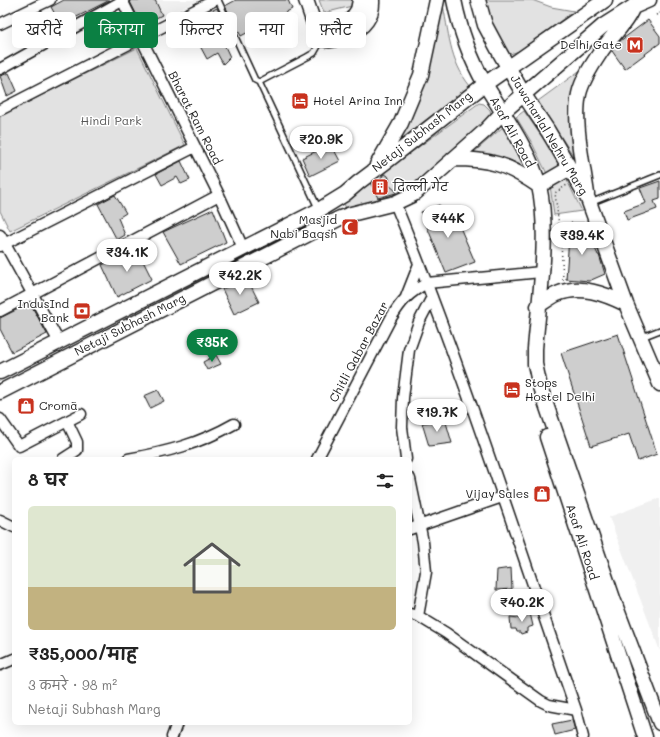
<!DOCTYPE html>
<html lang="hi">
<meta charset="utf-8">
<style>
body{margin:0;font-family:Mali,"Playpen Sans Deva",sans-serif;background:#f2f2f2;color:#222;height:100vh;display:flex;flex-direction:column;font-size:15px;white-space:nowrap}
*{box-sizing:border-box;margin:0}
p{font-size:13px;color:#767676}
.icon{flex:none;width:22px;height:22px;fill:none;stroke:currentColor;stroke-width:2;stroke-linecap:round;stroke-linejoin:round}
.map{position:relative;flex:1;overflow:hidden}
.sheet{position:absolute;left:12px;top:457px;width:400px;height:268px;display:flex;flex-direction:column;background:#fff;border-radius:6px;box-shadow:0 4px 16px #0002}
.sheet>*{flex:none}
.top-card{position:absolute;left:12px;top:12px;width:400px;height:36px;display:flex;gap:8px}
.price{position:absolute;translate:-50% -34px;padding:0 9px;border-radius:14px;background:#fff;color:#222;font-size:13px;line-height:26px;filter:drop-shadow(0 1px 2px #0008)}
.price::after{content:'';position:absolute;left:50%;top:24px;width:12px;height:9px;margin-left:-6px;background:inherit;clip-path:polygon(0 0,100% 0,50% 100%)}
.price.on{background:#0b8043;color:#fff}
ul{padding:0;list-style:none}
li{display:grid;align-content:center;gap:8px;height:212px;padding:0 16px}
li span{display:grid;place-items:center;height:124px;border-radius:6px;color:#555}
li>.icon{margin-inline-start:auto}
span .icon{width:72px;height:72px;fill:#fffc;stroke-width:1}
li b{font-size:17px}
h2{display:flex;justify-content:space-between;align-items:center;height:48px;padding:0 16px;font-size:17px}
.chip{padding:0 14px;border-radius:6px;background:#fff;box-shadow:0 4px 16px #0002;font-size:14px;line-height:36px}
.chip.on{background:#0b8043;color:#fff}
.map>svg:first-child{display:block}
.built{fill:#f0f0f0}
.green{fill:#e2e2e2;stroke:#7f7f7f}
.building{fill:#cecece;stroke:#1c1c1c}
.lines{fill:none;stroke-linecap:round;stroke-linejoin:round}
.lane-casing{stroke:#1c1c1c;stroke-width:8}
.street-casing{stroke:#1c1c1c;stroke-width:13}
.secondary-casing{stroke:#1c1c1c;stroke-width:17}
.path{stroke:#1c1c1c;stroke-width:1.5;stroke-dasharray:1 3;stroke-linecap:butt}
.lane{stroke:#fff;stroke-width:5}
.street{stroke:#fff;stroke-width:10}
.secondary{stroke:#fff;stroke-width:14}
.labels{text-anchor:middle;stroke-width:3;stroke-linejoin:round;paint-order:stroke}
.poi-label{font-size:12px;fill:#1c1c1c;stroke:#fff;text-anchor:end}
.street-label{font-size:12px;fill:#1c1c1c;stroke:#fff}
.park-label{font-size:12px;fill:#575757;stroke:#fff}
</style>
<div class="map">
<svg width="660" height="737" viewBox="0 0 660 737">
<rect width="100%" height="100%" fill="#fff"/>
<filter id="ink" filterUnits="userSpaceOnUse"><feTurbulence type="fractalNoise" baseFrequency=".025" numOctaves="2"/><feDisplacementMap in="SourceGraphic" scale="8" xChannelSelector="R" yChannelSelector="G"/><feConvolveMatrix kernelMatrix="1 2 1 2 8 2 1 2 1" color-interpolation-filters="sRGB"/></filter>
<g filter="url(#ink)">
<path class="built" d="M136 0H199L148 25Z
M660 498V651L609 517Z"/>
<path class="green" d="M319 0H353L352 6 324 13Z
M440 0H442C449 32 449 60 470 86L401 139Z
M478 0H532L551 7 574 11 519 51 507 55Z
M137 48 185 145 10 231 0 211V116Z
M586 66 574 157 538 101Z
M479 103 484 104 490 110 491 114 489 117 406 195 346 208 343 202Z
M524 111 555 156 582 211 554 215 549 178 532 143 516 117Z
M503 127 510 135 527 168 507 159 486 155 472 154Z"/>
<path class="building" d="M64 0H110L61 25 51 7Z
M129 0H155L162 15 142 25Z
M236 0H288L292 9 241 36 225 6Z
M217 8 222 19 214 23 230 57 223 64 217 53 207 59 200 46 212 39 210 24 202 29 197 18Z
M648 20 660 36V43L625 69 612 51 620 41Z
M9 73 17 91 7 96 0 76Z
M331 144 340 161 310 176 302 158Z
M181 161 190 180 181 184 177 177 162 185 156 174Z
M385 174 388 176 389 178V185L396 191V193L378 198 371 184 380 180 383 175Z
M660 181V199L654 201 657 209 627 220 624 211 646 203 640 188Z
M115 195 126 213 118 218 125 235 117 240 98 204Z
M439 205 456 218 475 262 446 273 421 212Z
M213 209 226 242 181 264 163 232Z
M570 223H584L598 255H599L605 274 589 281 566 279Z
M137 249 152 279 117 297 102 265Z
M247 278 259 302 234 314 222 289Z
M30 303 47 334 12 352 0 329V318Z
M618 334 657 454 638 461 629 434 591 446 561 353Z
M216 355 221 364 207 370 203 362Z
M158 390 164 401 150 408 144 396Z
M445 419 452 443 429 446 422 423Z
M511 568 512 589 496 590 497 570Z
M530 613 533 626 527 628V632L521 634 520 632H517L516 629H511L510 617 519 618Z
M572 720 575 730 555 735 552 724Z"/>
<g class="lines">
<g class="lane-casing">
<path id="lane" d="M218 0 255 80 259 82 307 57 314 53 322 39
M259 82 319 210
M590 203 660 175
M642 337 660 330"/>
</g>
<g class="street-casing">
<path id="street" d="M122 0 219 195 243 248
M0 24 50 0
M0 69 122 1
M0 110 215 0
M395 203C463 369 517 541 576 710L583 737
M0 235 59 342
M0 246 195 147
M406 297 419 264
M0 311 219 195
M0 419 19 446 81 414
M63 459 77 450V442L67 421
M128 459C167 452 199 444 234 424
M317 459 391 318C402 300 409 293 427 283L541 272
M406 459 402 427 403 398 409 350 419 322 432 297
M410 479 423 542 426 572 418 616
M0 520 14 527
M410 529 502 497
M410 614 418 616 446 633 541 701 549 705 576 710
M0 665 14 659
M172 737 177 723"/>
</g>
<g class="secondary-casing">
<path id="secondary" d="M306 0 318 35C323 40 330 42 337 38 339 37 341 35 343 34 345 33 347 34 349 33 364 28 373 16 372 0
M454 0C460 30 470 58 485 84 503 114 531 153 539 186 550 234 539 299 535 349V364L540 387 616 607 660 723
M478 0 485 25 500 53 524 95 548 131 588 199 626 304 660 384
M342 34 358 10 360 0
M453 159C491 159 507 164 539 186L570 168
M377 165 401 123 421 75 437 0
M587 194C583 164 573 122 579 94 582 80 592 65 600 53 610 37 624 27 632 9
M538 306C544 302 551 297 557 294 580 284 605 294 626 304
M0 372 319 210 345 194 359 182 387 161 485 84 605 0
M0 392 340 218 351 214 395 203 414 194 486 130 502 113 603 26 633 7 649 0
M547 437 645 737"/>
</g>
<path class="path" d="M656 15 660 13
M563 280 561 242 555 193 567 185"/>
<use href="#lane" class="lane"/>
<use href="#street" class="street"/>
<use href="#secondary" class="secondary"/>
</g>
</g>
<defs>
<g id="metro-square" transform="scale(0.9)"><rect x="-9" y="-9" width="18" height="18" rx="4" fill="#c8321e" stroke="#fff"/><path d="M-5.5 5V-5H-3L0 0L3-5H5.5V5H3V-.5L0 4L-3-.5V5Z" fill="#fff"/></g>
<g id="hotel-square" transform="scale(0.9)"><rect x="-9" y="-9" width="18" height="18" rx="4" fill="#c8321e" stroke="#fff"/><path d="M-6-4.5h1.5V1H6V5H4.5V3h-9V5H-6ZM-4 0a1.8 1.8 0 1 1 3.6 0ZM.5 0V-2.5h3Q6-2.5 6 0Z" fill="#fff"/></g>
<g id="building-square" transform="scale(0.9)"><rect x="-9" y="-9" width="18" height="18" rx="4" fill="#c8321e" stroke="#fff"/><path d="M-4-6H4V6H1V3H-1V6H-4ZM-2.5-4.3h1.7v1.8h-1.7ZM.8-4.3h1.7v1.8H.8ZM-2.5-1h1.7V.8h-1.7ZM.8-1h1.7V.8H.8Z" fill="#fff"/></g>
<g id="mosque-square" transform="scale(0.9)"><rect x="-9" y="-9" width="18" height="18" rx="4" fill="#c8321e" stroke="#fff"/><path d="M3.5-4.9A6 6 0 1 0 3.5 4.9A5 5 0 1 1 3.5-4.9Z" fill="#fff"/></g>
<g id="bank-square" transform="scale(0.9)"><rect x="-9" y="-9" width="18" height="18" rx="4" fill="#c8321e" stroke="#fff"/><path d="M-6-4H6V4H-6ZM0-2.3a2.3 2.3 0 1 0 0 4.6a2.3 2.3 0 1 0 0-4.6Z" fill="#fff"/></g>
<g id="shop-square" transform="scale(0.9)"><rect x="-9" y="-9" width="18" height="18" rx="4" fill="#c8321e" stroke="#fff"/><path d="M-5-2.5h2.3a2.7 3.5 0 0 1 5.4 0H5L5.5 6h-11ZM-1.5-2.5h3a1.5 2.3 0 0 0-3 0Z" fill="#fff"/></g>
</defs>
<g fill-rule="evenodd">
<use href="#metro-square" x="635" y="45"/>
<use href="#hotel-square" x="300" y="101"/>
<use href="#building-square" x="380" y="187"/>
<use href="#mosque-square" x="350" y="227"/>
<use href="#bank-square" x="82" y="311"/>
<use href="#hotel-square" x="512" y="390"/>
<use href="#shop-square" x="26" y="406"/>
<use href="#shop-square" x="542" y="494"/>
</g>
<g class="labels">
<g class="poi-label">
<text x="622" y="49">Delhi Gate</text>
<text x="313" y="105" text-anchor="start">Hotel Arina Inn</text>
<text x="393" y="191" text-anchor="start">दिल्ली गेट</text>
<text x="337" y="224">Masjid<tspan x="337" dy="14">Nabi Baqsh</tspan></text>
<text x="69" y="308">IndusInd<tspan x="69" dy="14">Bank</tspan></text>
<text x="525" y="387" text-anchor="start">Stops<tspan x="525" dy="14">Hostel Delhi</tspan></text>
<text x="39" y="410" text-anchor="start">Cromā</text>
<text x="529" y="498">Vijay Sales</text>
</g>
<g class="street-label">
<text transform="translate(195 118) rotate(63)" y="4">Bharat Ram Road</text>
<text transform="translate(422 132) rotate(-38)" y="4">Netaji Subhash Marg</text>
<text transform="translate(512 132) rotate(61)" y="4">Asaf Ali Road</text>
<text transform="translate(549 135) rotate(59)" y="4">Jawaharlal Nehru Marg</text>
<text transform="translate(130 325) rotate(-27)" y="4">Netaji Subhash Marg</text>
<text transform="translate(359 352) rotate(-62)" y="4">Chitli Qabar Bazar</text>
<text transform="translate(582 542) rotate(72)" y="4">Asaf Ali Road</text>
</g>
<g class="park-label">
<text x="111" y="125">Hindi Park</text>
</g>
</g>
</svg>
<b class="price" style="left:321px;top:160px">₹20.9K</b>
<b class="price" style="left:448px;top:239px">₹44K</b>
<b class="price" style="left:582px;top:256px">₹39.4K</b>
<b class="price" style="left:127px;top:273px">₹34.1K</b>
<b class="price" style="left:240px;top:296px">₹42.2K</b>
<b class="price on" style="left:212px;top:363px">₹35K</b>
<b class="price" style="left:437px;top:433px">₹19.7K</b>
<b class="price" style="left:522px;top:623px">₹40.2K</b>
<div class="top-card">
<a class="chip">खरीदें</a>
<a class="chip on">किराया</a>
<a class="chip">फ़िल्टर</a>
<a class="chip">नया</a>
<a class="chip">फ़्लैट</a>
</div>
<section class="sheet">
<h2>8 घर<svg class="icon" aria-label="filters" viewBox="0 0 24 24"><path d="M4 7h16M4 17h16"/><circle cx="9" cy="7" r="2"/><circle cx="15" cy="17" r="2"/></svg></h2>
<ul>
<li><span style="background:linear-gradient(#dfe7d0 65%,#c2b280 0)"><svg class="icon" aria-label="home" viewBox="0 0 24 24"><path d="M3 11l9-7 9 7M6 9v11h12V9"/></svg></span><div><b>₹35,000/माह</b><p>3 कमरे · 98 m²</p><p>Netaji Subhash Marg</p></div></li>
</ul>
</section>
</div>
